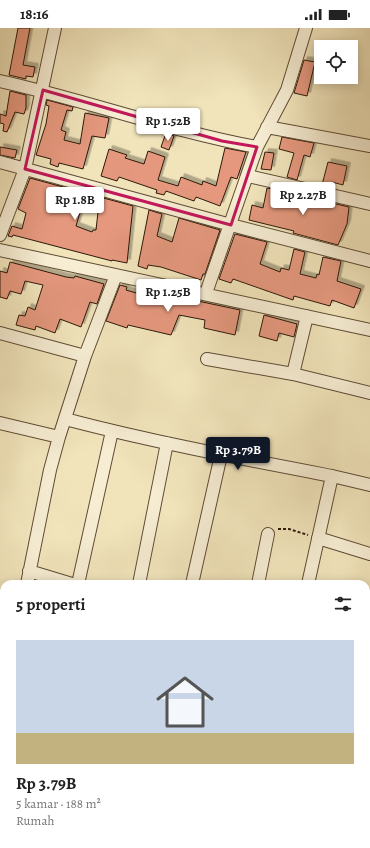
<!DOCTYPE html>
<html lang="id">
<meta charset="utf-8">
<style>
body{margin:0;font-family:Alegreya,serif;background:#f6f6f6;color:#222;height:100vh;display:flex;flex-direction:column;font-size:15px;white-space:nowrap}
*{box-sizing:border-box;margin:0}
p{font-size:13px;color:#767676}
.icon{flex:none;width:22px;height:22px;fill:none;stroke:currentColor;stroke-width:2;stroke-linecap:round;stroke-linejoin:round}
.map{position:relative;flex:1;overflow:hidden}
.drawer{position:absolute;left:0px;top:552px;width:370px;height:268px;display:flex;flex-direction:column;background:#fff;border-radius:12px 12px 0 0;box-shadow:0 2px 10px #0003}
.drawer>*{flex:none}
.fabs{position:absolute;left:314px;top:12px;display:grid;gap:8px}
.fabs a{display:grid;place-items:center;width:44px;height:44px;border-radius:0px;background:#fff;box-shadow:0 2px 10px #0003;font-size:20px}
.price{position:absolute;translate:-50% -34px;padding:0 9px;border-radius:4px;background:#fff;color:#222;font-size:13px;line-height:26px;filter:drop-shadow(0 1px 2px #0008)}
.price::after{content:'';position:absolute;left:50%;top:24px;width:12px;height:9px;margin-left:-6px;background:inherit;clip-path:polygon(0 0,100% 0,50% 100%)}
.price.on{background:#111827;color:#fff}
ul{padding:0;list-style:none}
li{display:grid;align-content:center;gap:8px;height:212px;padding:0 16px}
li span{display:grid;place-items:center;height:124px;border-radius:0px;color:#555}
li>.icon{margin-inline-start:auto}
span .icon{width:72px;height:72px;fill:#fffc;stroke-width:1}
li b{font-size:17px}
h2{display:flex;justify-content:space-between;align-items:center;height:48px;padding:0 16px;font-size:17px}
.status{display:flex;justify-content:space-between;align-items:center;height:28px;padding:0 20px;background:#fff;direction:ltr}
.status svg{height:11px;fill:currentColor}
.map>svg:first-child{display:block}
.building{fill:#e5987e;stroke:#2e1807;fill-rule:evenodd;filter:url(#shadow)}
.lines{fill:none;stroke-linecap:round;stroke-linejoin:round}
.minor-casing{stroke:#5f4b34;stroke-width:14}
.path{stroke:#2e1807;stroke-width:2;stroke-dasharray:3 2;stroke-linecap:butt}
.minor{stroke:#f6edd3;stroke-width:12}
.marked{fill:none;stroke:#c2185b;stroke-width:3;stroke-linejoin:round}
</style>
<div class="status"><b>18:16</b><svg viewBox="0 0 49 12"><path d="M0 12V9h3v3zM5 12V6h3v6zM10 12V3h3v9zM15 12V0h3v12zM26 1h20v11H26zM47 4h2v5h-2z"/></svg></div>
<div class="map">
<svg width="370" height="820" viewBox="0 0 370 820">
<defs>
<filter id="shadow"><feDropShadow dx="3.5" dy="-3.5" stdDeviation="0" flood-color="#0004"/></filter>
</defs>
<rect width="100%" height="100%" fill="#f1e4bb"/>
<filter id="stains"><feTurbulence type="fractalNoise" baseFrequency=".005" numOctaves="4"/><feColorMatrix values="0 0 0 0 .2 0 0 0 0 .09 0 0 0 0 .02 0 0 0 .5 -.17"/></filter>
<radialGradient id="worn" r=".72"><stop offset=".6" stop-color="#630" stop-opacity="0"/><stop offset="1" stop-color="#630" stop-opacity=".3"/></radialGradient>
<path class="building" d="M18 0H30L23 37 35 39 33 49 26 48V51L9 47Z
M304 32 315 34 307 68 294 65Z
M10 63 26 67V80L24 86 15 84 7 104 3 103 4 96 0 95V86L6 88Z
M47 72 73 79 72 83 67 82 61 102 66 104 64 112 80 116 85 85 109 90 105 110 92 108 83 141 59 135 58 139 50 136 51 131 36 127 46 96 49 78 46 77Z
M166 105 174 108 169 122 161 119Z
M282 109 314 115 310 129 304 127 297 152 287 149 294 125 279 121Z
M0 119 17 122 15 130 0 127Z
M225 120 246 124 237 151 231 149 220 178 196 169 194 173 166 163 164 167 156 165 157 162 119 149 117 153 101 148 109 121 127 127 125 130 144 136 148 123 165 129 158 152 178 158 181 149 202 157 203 153 216 158Z
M265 124 274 125 271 142 261 141Z
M328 134 347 138 343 157 332 154 331 159 322 157Z
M30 150 133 178 127 235 112 232V233L13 207 12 209 8 208 12 198 22 201 26 185 18 181ZM81 181 98 184 96 202H93L92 204 76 198Z
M267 160 349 179 347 196 338 217 293 205 294 203 249 192 252 177 263 180Z
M149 182 162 186 157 208 172 214 179 190 220 202 205 246H203L201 252 161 239 148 237 147 241 138 238Z
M235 206 267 214 260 236 280 244 281 240 289 242 294 221 305 224 300 246 316 250 317 246 319 247 323 229 341 233 337 253 361 261 354 280 332 272 330 278 294 268 293 272 233 251 231 255 219 251Z
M10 234 66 249 74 250 75 248 104 256 97 276 90 274 81 299 60 291 55 305 36 298 35 302 16 297 19 287 25 288 28 279 35 282 43 257 25 253 21 266 10 263 7 271 0 269V243L7 245Z
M120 257 127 259 126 262 167 274 168 269 192 275 193 272 240 282 235 307 204 300 205 292 179 287 171 307 128 297 127 300 106 293Z
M264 287 297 296 294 309 279 305 277 313 259 308Z"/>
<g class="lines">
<g class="minor-casing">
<path id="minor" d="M0 53C86 72 170 103 257 119
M267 99 370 118
M0 134 231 197 370 233
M248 148 370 176
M0 207 25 141 55 0
M0 222 370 302
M206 265 257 119 287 62 306 0
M307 288 293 346 370 365
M0 305 85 328
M207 331 293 346
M65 391C153 414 243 431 332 448L308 556
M0 395 59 409 50 442 27 556
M59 409 85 328 116 247
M332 448 370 457
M318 510 370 526
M29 543 72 556
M78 556 112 403
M139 556 167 415
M192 556 221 427
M258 556 268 506
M366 623H367
M366 711 370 712
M0 761H4
M366 798H370
M114 816H116
M5 820V816
M306 820V816"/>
</g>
<path class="path" d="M278 501H289L308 507"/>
<use href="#minor" class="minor"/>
</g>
<path class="marked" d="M43 62 222 113 257 119 231 197 25 141Z"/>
<rect width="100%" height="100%" filter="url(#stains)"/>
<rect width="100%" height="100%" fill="url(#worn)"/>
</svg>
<div class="fabs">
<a><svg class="icon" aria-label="locate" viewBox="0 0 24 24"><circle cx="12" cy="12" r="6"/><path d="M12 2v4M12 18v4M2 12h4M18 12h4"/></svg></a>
</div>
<b class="price" style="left:168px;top:114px">Rp 1.52B</b>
<b class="price" style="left:303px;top:188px">Rp 2.27B</b>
<b class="price" style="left:75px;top:193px">Rp 1.8B</b>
<b class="price" style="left:168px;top:285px">Rp 1.25B</b>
<b class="price on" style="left:238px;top:443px">Rp 3.79B</b>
<section class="drawer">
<h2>5 properti<svg class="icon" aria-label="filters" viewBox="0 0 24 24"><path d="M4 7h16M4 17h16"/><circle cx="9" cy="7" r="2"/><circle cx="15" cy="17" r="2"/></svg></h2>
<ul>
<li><span style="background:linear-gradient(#c9d6e8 75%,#c2b280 0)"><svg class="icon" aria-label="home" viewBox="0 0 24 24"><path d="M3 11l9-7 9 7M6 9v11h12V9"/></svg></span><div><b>Rp 3.79B</b><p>5 kamar · 188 m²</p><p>Rumah</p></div></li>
</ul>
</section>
</div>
